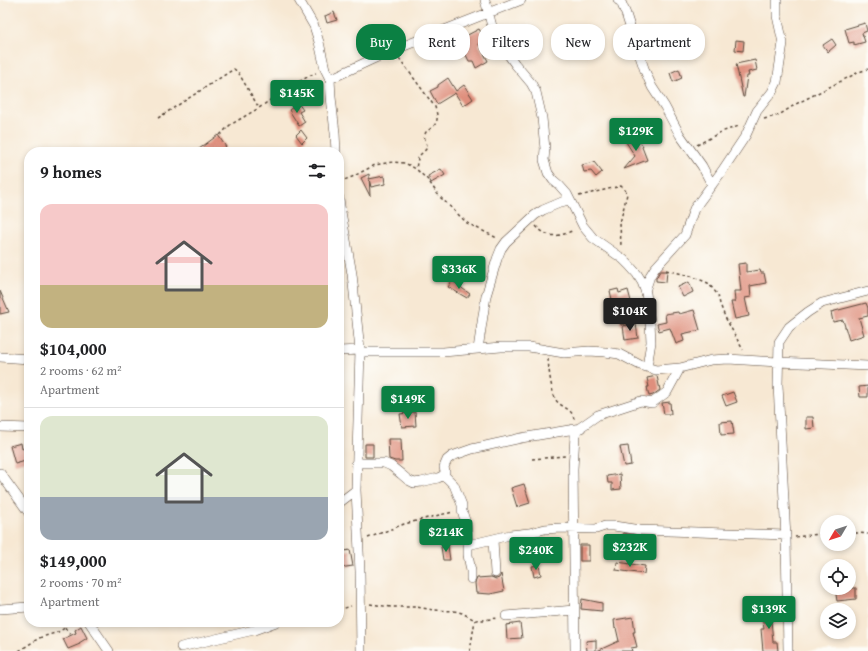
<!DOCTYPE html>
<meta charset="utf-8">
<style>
body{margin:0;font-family:"Gentium Book Plus",serif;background:#f2f2f2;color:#202124;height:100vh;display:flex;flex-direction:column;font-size:15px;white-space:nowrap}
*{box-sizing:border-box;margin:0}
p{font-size:13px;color:#757577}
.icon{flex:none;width:22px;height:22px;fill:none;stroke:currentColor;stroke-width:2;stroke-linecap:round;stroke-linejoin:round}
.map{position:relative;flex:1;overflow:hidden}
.details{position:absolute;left:24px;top:147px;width:320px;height:480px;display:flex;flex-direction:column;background:#fff;border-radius:16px;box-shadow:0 2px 6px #0003}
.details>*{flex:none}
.guide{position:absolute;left:356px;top:24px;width:380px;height:36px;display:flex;gap:8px}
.needle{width:26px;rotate:231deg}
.controls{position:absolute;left:820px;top:515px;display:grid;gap:8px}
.controls a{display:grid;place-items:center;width:36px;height:36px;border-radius:50%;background:#fff;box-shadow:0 2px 6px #0003;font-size:20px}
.price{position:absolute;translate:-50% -34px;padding:0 9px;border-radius:4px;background:#0b8043;color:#fff;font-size:13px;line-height:26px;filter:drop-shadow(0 1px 2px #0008)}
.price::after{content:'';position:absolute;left:50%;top:24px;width:12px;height:9px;margin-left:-6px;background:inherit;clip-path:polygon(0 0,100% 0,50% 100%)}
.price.active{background:#222;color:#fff}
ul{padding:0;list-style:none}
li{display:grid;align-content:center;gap:8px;height:212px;padding:0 16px}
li+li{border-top:1px solid #e0e0e0}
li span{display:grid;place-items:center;height:124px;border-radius:12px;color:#555}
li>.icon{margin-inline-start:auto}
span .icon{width:72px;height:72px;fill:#fffc;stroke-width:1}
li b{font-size:17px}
h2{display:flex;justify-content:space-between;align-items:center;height:48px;padding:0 16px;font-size:17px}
.chip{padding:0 14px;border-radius:16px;background:#fff;box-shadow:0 2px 6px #0003;font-size:14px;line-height:36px}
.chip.active{background:#0b8043;color:#fff}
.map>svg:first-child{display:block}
.building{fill:#df8f7d}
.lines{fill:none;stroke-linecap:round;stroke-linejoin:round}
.minor-casing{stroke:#574639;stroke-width:10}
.path{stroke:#574639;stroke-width:1.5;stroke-dasharray:3 3;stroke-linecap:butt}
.minor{stroke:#fff;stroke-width:9}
</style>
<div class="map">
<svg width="868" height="651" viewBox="0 0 868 651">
<rect width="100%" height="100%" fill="#fdfcf7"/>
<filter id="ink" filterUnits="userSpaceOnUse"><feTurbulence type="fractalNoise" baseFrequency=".025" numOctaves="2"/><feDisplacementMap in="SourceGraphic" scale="8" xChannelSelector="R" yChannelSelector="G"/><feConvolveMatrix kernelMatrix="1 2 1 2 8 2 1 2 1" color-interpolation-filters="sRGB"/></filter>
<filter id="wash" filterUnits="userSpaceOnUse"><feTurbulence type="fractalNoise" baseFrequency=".012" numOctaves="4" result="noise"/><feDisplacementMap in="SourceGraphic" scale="16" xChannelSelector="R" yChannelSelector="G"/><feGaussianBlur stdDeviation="0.9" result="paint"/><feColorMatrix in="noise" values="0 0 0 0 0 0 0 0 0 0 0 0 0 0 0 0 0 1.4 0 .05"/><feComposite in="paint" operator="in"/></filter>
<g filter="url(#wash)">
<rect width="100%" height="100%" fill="#f7e8d3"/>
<g id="blocks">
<path class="building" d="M334 12 337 20 327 23 325 16Z
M865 23 867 31 862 33 865 42 854 45V42L849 43 845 29Z
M479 29 482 34 487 32 491 38 479 44 488 61 476 68 473 61H469L463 49 454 53 447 40 456 35 458 40Z
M832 39 836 45 828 52 823 45Z
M736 40 744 41 743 51 735 50Z
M755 60 757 70 748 72 749 76H747L744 97H743L736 64Z
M679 69 682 78 673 82 670 73Z
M448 78 456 91 464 85 473 99 463 106 455 93 437 104 430 91 438 87V85Z
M298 103 303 110 299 112 305 122 299 126 289 110Z
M301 130 307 138 302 143 296 135Z
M218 135 226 147 219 152H195Z
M636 136 643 146 642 147 647 160 624 169 635 156 626 142Z
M594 162 602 172 596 177 591 171 584 172 582 165Z
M441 169 445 175 431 183 428 176Z
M369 174 370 196 361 178Z
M384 176 385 184 371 187 369 179Z
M746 263V272L760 270 761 273H764L766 283 750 286 751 297 745 298 749 316 735 319 731 302H735L734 291H741L738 264Z
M660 271H667L666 282 656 281V278Z
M452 281 470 294 467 298 448 287Z
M689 282 693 292 683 297 678 287Z
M618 289 619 293 628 290 633 309 626 310 629 323 621 325 618 312H615L610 291Z
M0 291 9 312 0 314Z
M866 303 868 308V316L859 318 864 335 849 340 843 320 833 322 831 312Z
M694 310 700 330 682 334 684 341 676 344 670 328 659 331 657 324 666 322 665 314 678 312 679 314Z
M636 324 638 338 625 340 623 326Z
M657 376 660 390 653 395 649 396 647 387H649L647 378Z
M868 386V397H860L859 387Z
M733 392 737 402 726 406 722 396Z
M670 402 671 414H664L662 403Z
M415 412 416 426 402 427 400 414Z
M806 417H813L814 428 806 429Z
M732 421 734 434 721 435 720 422Z
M388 439H401L402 461H395L389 459Z
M21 443 22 449 27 447 29 454V460L15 464 10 446Z
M365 444H373V457H365Z
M628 446 631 465 624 466 620 447Z
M620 474 621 489 612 490V483H608L607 476Z
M524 484 530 503 517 507 511 488Z
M623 533 636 535 635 538 639 539 637 551 620 547Z
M580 545H589V561H580Z
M448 546 450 560H443L441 547Z
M350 550 353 566 339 568V552Z
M617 562 645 566 644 574 616 570Z
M539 565 541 575 534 577 532 566Z
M501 574 504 591 490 594 476 593 475 583 477 578 491 577 496 579 499 578Z
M835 588H856V599L837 601Z
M773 596 777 619 771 620 773 642H777L778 651H763L761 629H764L762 615 768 614Z
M582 599 602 603V611L581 609Z
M633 617 635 632H633L637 647 631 648 632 651H597L619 641 616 628 615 629 614 620Z
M520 623 522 638 507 639 506 625Z
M81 626 87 638 79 643 80 644 68 649 63 639 76 633 75 630Z
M596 640V651H587L586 641Z"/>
</g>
</g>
<g filter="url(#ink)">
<use href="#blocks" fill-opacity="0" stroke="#574639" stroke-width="1"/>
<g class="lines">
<g class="minor-casing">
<path id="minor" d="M299 0 314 26 319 42 325 69 330 79 331 97 335 133 336 152
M485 0 493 30 503 47 515 64 531 83 536 92 542 118 545 149 544 160 548 173 553 180 559 185 567 194 583 226 593 238 623 259 629 265 637 274 642 282 646 293 650 322 651 342 647 367
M618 0 621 2 626 14 632 33 645 71 652 87 665 107 680 135 702 166 712 185
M330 79 386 53 521 0
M339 198 340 206 352 274 360 350 356 490 360 571 361 651
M645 291 650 276 655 268 685 235 694 209 722 171 746 135 757 111 772 92 777 82 783 43 777 16V0
M478 349 486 296 497 259 501 249 506 242 535 215 543 210 569 199
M339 351 360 350
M360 352H443L501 347H529L564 353 589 351 605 352 619 354 640 365 656 370 680 368 711 360 728 359 778 362 868 366
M0 357 29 359
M0 427 29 428
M356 463H384L391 466 401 474 408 480 414 483 421 482 438 478 444 475 445 472 444 467 447 460 452 456 472 449 521 438 581 428
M0 473 29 513
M444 475 454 485 462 505V511L466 523 468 545V555L471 571V579
M339 503 356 490
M493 540 495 573
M468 545 510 535 529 533 545 529 560 528 596 529 605 526H614L640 530 786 535
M0 609 29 607
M506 616 574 610
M89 622 109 651
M181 647 254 630 276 622
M575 651 573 469 575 435 578 429 598 415 641 401 652 403 667 392 680 368
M788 651 786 538 778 385 779 342 789 327 808 312 822 303 868 291"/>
</g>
<path class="path" d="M399 58 435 107C438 117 439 123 430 129 427 131 426 131 425 134 423 138 427 142 427 147 426 150 423 152 421 154 417 158 417 164 416 169
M158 118 234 69 238 72 259 108
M764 119 779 115 796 104 859 72 868 69
M220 135 230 125 259 108 286 89 311 75 316 73
M697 145 721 132 739 126
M339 180H344L352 177 375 165 393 162 405 163 416 169 428 180 439 196 467 223 497 238
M579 196 621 186 625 190 627 194 620 223 621 246
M536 226C548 239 559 237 574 230
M666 270 691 276 708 283 718 295 720 304 725 317 743 350
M548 359C549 371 551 390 556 400 561 408 574 408 574 421
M532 459 565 456
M849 533H859L868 534
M795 537 827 533
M368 538 404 524 439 515 454 512
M370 604 391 607H417L433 610 454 611 462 613 475 620H483L498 618
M339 610 351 606
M62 622 66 629 72 636
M294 622H302
M19 651 39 638 58 632 65 628
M470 651 475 620"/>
<use href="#minor" class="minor"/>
</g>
</g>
</svg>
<div class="controls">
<a><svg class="needle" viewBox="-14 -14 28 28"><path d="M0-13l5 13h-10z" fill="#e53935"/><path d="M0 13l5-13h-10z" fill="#757577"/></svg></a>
<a><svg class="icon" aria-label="locate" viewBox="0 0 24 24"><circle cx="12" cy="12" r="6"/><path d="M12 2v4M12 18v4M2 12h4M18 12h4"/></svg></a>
<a><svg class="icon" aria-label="layers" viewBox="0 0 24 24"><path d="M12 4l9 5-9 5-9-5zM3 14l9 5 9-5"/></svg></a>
</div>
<b class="price" style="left:297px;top:114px">$145K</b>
<b class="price" style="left:636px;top:152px">$129K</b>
<b class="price" style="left:459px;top:290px">$336K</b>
<b class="price active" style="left:630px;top:332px">$104K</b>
<b class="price" style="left:408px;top:420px">$149K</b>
<b class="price" style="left:446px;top:553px">$214K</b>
<b class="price" style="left:630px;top:568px">$232K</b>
<b class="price" style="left:536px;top:571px">$240K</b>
<b class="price" style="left:769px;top:630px">$139K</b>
<div class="guide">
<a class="chip active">Buy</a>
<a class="chip">Rent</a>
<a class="chip">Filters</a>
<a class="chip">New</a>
<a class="chip">Apartment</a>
</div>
<section class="details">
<h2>9 homes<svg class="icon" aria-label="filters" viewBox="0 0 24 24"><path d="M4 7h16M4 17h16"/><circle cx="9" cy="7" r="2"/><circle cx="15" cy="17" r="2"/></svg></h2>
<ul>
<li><span style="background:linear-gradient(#f6c9c9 65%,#c2b280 0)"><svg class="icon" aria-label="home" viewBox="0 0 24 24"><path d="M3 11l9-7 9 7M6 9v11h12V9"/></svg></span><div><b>$104,000</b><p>2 rooms · 62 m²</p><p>Apartment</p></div></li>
<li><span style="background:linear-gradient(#dfe7d0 65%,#9aa5b1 0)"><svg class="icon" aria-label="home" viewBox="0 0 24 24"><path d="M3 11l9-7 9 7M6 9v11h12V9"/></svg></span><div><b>$149,000</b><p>2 rooms · 70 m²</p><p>Apartment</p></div></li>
</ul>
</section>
</div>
